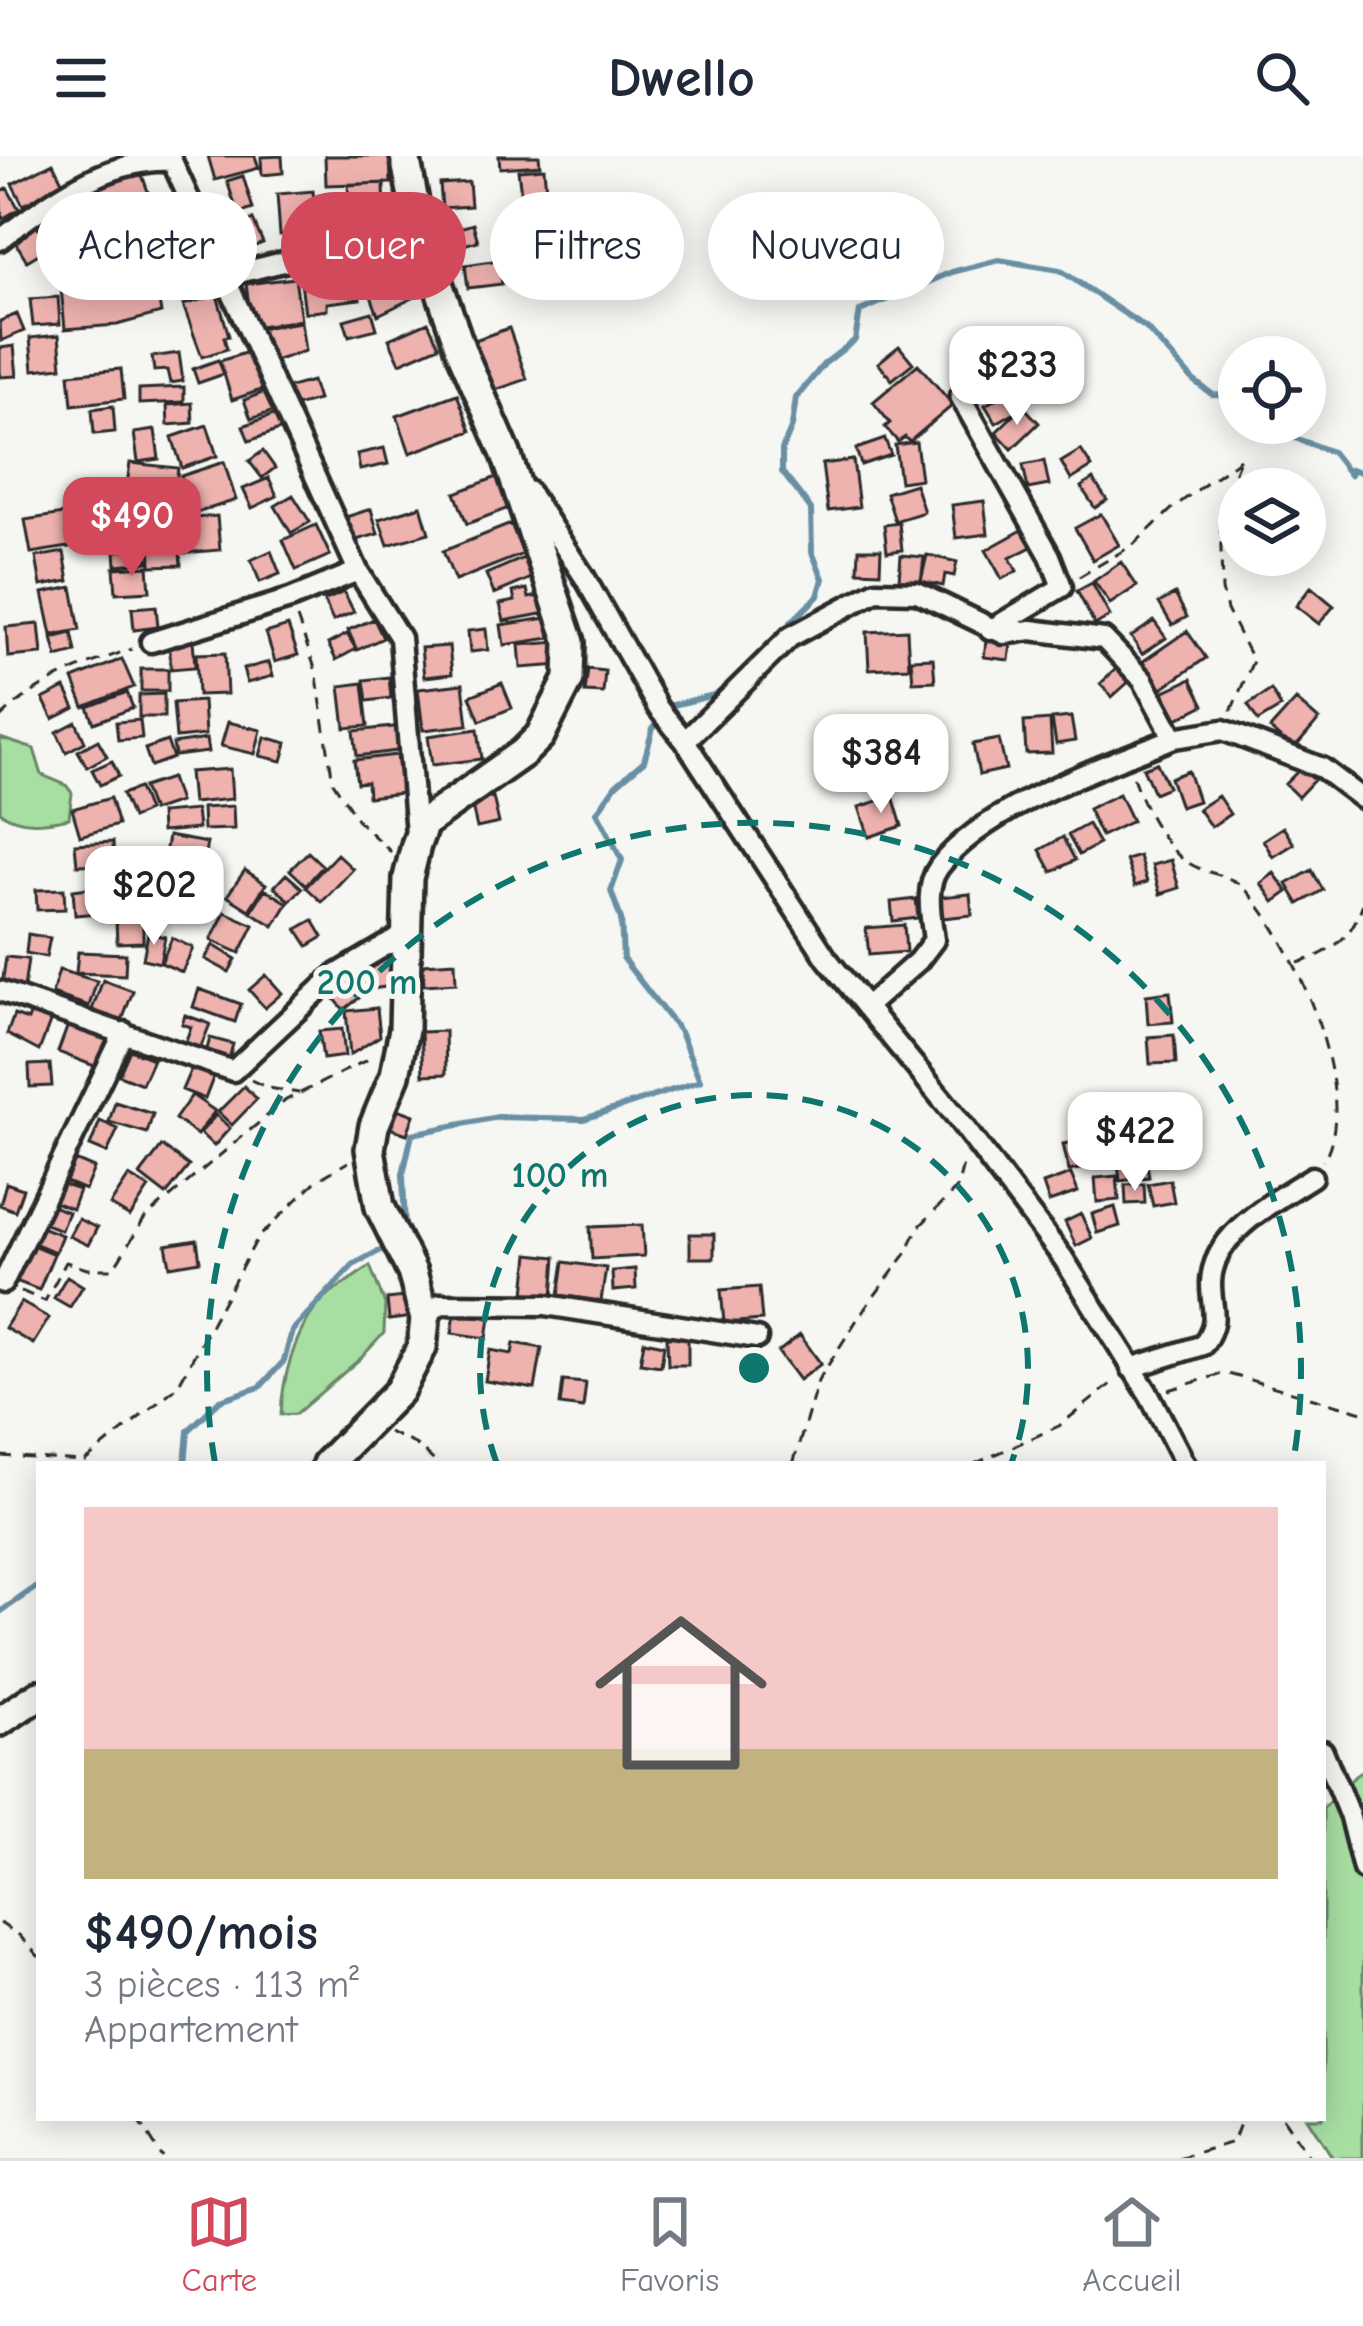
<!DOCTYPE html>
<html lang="fr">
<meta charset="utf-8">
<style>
body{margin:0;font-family:"Comic Neue",sans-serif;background:#f6f6f7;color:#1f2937;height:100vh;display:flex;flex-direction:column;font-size:45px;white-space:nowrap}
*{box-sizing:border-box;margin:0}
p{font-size:39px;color:#747a83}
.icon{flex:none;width:66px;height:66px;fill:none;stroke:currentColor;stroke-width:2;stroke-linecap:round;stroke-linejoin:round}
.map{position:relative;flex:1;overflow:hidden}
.details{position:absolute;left:36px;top:1305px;width:1290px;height:660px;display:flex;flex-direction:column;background:#fff;border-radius:0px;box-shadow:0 6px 30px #0003}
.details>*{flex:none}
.banner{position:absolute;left:36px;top:36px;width:1293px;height:108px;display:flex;gap:24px}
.tools{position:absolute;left:1218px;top:180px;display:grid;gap:24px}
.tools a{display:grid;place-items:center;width:108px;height:108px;border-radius:50%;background:#fff;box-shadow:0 6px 30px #0003;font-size:60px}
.price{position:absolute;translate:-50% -102px;padding:0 27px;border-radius:24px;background:#fff;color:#222;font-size:39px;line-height:78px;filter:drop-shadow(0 3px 6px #0008)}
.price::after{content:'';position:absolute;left:50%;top:72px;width:36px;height:27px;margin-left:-18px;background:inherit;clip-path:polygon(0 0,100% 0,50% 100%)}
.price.on{background:#d1495b;color:#fff}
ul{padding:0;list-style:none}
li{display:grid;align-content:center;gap:24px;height:636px;padding:0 48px}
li+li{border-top:3px solid #e0e1e3}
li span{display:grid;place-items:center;height:372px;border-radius:0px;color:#555}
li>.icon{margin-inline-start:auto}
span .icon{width:216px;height:216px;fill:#fffc;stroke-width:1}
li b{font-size:51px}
.pill{padding:0 42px;border-radius:54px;background:#fff;box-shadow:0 6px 30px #0003;font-size:42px;line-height:108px}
.pill.on{background:#d1495b;color:#fff}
header{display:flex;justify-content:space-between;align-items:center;height:156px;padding:0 48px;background:#fff;font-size:54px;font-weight:600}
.dock{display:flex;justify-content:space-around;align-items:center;height:168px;border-top:3px solid #e0e1e3;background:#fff;font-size:33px;color:#747a83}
.dock a{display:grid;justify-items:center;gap:6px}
.dock .on{color:#d1495b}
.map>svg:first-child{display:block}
.green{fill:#a7dfa3;stroke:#698567;stroke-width:3}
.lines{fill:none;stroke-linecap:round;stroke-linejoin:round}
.stream{stroke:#698fa4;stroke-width:6}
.building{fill:#eeb2af;stroke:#2b2b2b;stroke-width:3}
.street-casing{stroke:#2b2b2b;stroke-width:27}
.secondary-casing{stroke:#2b2b2b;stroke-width:36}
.path{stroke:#2b2b2b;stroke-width:3;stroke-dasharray:12 9;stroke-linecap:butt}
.street{stroke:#f6f6f2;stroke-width:18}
.secondary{stroke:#f6f6f2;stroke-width:27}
.ring{fill:none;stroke:#0f766e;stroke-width:6;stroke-dasharray:21 15}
.centre{fill:#0f766e;stroke:#f6f6f2;stroke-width:6}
.ring-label{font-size:36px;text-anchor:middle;font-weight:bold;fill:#0f766e;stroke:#f6f6f2;stroke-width:10;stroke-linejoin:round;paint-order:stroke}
</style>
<header><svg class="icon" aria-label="menu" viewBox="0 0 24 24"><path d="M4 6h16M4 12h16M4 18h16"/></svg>Dwello<svg class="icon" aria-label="search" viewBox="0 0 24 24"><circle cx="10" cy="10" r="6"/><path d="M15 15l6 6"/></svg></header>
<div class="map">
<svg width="1363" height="2002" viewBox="0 0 1363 2002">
<rect width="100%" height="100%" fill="#f6f6f2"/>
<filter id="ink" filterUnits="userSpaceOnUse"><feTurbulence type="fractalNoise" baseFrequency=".00833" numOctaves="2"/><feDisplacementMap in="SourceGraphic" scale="24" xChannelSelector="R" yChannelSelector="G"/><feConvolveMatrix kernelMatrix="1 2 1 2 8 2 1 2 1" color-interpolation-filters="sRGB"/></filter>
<g filter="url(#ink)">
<path class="green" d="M0 582 34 593 42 619 66 629 72 637 69 662C45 667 21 671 0 656Z
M370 1110 385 1148 384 1177 361 1202 296 1258 281 1259C282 1222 296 1171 323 1144 337 1131 355 1121 370 1110Z
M1359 1616H1363V2002H1333L1307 1962H1323V1652Z"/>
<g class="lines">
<path class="stream" d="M1276 267 1287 279 1332 296 1350 319 1351 313 1363 317
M405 1077 403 1018 412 978 498 961 584 963 700 925 680 876 623 803 621 763 611 735 622 704 597 656 616 629 644 605 653 572 669 550 718 538 818 440 823 423 812 396 811 353 782 316V294L792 270 796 242 824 208 855 184 860 155 952 116 999 104 1060 114 1146 172 1193 224 1213 239 1239 240
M185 1308 188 1275 220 1244 260 1231 284 1205 292 1175 353 1109 392 1088
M0 1456 39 1429"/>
</g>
<path class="building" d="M208 0H255L259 12 215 24Z
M282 0 283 17 262 19 261 1Z
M325 0H390L391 27 326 29Z
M499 0H539L540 9 500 12Z
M53 7 64 29 23 49 12 28Z
M544 12 546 35 521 38 518 14Z
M141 16 155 55 104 74 90 34Z
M243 20 253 53 238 58 227 25Z
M469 26 471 50 442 52 440 28Z
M384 27 385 63 350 64 348 29Z
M7 32 19 53 2 63 0 36Z
M313 35 317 76 280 79 277 38Z
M527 46 532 88 510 90 505 48Z
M89 52 99 86 65 96 55 62Z
M191 59 205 105 195 108 190 91 172 97 174 103 162 106 154 78 175 72 178 83 185 81 180 62Z
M145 62 161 157 117 169 65 173 58 101 109 91 106 75Z
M253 64 263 87 232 99 222 76Z
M36 68 50 91 27 105 13 82Z
M473 68 478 85 449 93 445 76Z
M394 88 398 106 365 111 362 94Z
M355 103 360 143 327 147V154L305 157 299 110Z
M499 104 502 128 468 132 465 109Z
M295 122 301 164 252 171 246 128Z
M415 128 419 139 378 159 371 140 397 129 399 134Z
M217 139 229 180 224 181 227 193 202 201 183 149Z
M58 141 60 168 33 170 30 143Z
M372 156 377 173 349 180 344 164Z
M17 158 24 175 1 185 0 165Z
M301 166 305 195 265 208 253 173Z
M428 166 439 190 400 207 389 183Z
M509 172 527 223 490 236 472 185Z
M59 179 62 211 33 214 30 182Z
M14 190 17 220 0 221V192Z
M899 190 913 207 892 224 878 207Z
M980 192 995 217 976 229 961 204Z
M254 194 267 232 232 244 220 205Z
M179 197 183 225 170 227 167 214 154 215 152 201Z
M218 204 224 218 198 227 193 213Z
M918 208 953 249 909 286 905 281 898 286 885 271 890 267 873 246Z
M121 213 124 243 72 249 69 218Z
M312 225 318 244 289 252 283 233Z
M184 231V246L139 248V233Z
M267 235 274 255 251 263 244 244Z
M1007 237 1017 255 996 267 985 249Z
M457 238 471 275 410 297 397 260Z
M192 247 193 267 168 269 167 249Z
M113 250 115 276 94 278 92 253Z
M1023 250 1039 267 1012 293 996 276Z
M279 257 285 272 249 285 243 270Z
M207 269 217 300 182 312 172 281Z
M155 274 159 303 138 306 134 277Z
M885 283 891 299 861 309 856 293Z
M916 286 921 323 900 326 895 289Z
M384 292 388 308 360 314 357 298Z
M1081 294 1092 311 1071 324 1061 306Z
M263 295 275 312 262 322 249 305Z
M853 304 859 351 828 355 822 308Z
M1044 305 1049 329 1028 333 1023 309Z
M224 306 236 344 193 358 181 320Z
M130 307 178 312 175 335 127 329Z
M502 319 514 350 467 368 455 337Z
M269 322 277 340 252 352 243 333Z
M1093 323 1107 344 1095 352 1081 331Z
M915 328 924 356 895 365 886 337Z
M293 339 310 366 291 377 275 350Z
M984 345 988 378 956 382 952 349Z
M177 348 178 372 157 373 155 350Z
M421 350 429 377 388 389 379 363Z
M371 353 378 378 353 385 346 361Z
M76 356 81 389 31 397 25 364Z
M1101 358 1119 389 1093 404 1075 372Z
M217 360 220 394 184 397 181 363Z
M119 361 144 362 142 382 118 380Z
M899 367 902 394 887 396 884 369Z
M511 368 523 398 455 425 443 395Z
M316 369 330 399 296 414 283 384Z
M1024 373 1033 390 1010 402 1017 415 1002 423 986 394Z
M179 384 181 409 151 410 150 385Z
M146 392 148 406 116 409 115 395Z
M859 393H881L880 416 858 415Z
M271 395 280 418 260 426 251 404Z
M64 396 69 425 41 430 36 401Z
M531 399 539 419 494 438 486 418Z
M901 399 924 401 921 426 899 424Z
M927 399 957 406 954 420 945 418 943 430 921 425Z
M1121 406 1137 430 1110 448 1094 425Z
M148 410 150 435 116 437 114 412Z
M1092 427 1110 460 1095 469 1077 435Z
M72 431 80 474 52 479 43 437Z
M1311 431 1334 450 1319 468 1296 450Z
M527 433 529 442 543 439 546 457 504 465 500 448 515 445 513 436Z
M344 436 354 456 333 465 324 445Z
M1175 438 1187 461 1172 469 1159 447Z
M156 450 158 471 134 474 132 452Z
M547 462 550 482 504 489 501 469Z
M374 463 383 482 357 494 348 474Z
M1154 465 1166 482 1142 498 1131 481Z
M39 468 42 498 8 501 6 471Z
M288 470 298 499 275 506 266 477Z
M486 473 488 494 470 496 468 475Z
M907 474 909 511 869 513 867 476Z
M1187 475 1206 502 1161 533 1142 506Z
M72 477 76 496 57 501 52 482Z
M347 478 356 493 336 504 328 488Z
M193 483 195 511 171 513 169 485Z
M986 485 1011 488 1009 504 984 501Z
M559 486 561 509 521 512 519 489Z
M449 490 452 518 424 521 421 492Z
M225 497 227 538 198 539 196 498Z
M933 502 935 525 913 526 911 503Z
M122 503 134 531 84 551 73 523Z
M269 506 273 520 247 527 243 513Z
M1119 510 1132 523 1112 541 1100 528Z
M141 513H168V535H141Z
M588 513 605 515 603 537 585 536Z
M389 521 391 542 367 545 364 524Z
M1191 523 1204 549 1177 563 1163 536Z
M363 527 368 570 345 572 340 530Z
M502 527 512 552 480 565 470 540Z
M463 528 468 569 423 574 418 533Z
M65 532 75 552 53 563 43 543Z
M1271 534 1281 551 1258 565 1248 549Z
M127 536 133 552 94 567 88 551Z
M164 538V561H139V539Z
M1296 544 1319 564 1293 594 1270 573Z
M203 545 205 579 176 582 173 547Z
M1071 561 1075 585 1056 588 1052 563Z
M140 564 142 582 118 584 116 566Z
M1050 564 1052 597 1026 598 1024 566Z
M76 566 85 586 66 596 57 576Z
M228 566 261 574 255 598 221 590Z
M403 570 405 594 357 600 354 575Z
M478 573 482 603 432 609 428 580Z
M265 581 287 587 282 605 260 600Z
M206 583 208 596 175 600 173 588Z
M999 583 1006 613 979 619 973 588Z
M98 584 107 600 87 611 78 595Z
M167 585 173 602 151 610 145 593Z
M397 599 402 637 368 641 367 626 357 627 354 604Z
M112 605 119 620 100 629 92 614Z
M1157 607 1168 631 1154 637 1143 612Z
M1301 612 1314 624 1298 641 1285 628Z
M230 613 232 643 192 647 189 616Z
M1188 615 1198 645 1180 651 1170 622Z
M171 622 179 646 152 655 143 631Z
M139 632 148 655 132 662 122 638Z
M1119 638 1132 665 1101 680 1088 653Z
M893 640 902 670 869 681 859 651Z
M1218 640 1230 658 1211 671 1198 653Z
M493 641 499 667 477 672 471 646Z
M110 642 118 669 80 680 72 653Z
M233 650 234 673 203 674 202 652Z
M196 654 198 673 161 676 160 657Z
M1088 668 1099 688 1079 699 1068 679Z
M1283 671 1294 688 1273 701 1263 684Z
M168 680 207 687 203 707 165 699Z
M1063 681 1075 704 1052 716 1040 694Z
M113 686 114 708 77 709 75 688Z
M308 696 323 710 306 729 290 714Z
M337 698 353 713 322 746 306 731Z
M1139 700 1147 726 1135 730 1126 704Z
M154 702 156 758 123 759 120 704Z
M1171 704 1179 732 1160 738 1152 709Z
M179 706 208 715 197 750 168 741Z
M245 714 266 728 249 754 227 740Z
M1312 714 1323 734 1299 748 1287 728Z
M1274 717 1288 736 1274 746 1261 727Z
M286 718 302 732 290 745 274 731Z
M96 731 98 757 75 759 73 734Z
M64 733 65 753 37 754 36 734Z
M265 733 288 747 274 770 251 756Z
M970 738 972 759 942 762 940 741Z
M916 743 918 762 893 765 891 746Z
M225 756 254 769 240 797 211 784Z
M143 763V786L117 787 116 764Z
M313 764 323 781 308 790 297 773Z
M904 769 906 796 869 799 866 772Z
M148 777 165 781 160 807 143 803Z
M28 778 50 782 46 801 26 797Z
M172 782 193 792 182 816 161 807Z
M213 789 236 803 229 816 205 803Z
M78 796 126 798 125 819 76 817Z
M396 800 400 829 371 833 367 804Z
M6 801 28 803 24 832 2 829Z
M455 806 456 827 424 829 423 808Z
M59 814 97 825 89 850 52 838Z
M353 814 369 834 344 854 328 835Z
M266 819 282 837 265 852 249 834Z
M103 824 133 835 120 870 90 859Z
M199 833 241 848 235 866 193 851Z
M1170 836 1173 866 1148 868 1146 839Z
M377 852 380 880 350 899 346 855Z
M32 853 52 861 39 895 7 878 14 859 28 864Z
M185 859 210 868 198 898 183 892 191 871 182 868Z
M68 869 113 886 102 913 58 896Z
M342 873 345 900 323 903 319 875Z
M445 875 446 918 423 919 421 876Z
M1174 879 1176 907 1150 908 1148 881Z
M210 882 233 888 229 903 206 897Z
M130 894 153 903 142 928 119 919Z
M50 908 52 930 30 931 29 909Z
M193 908 215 917 205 943 182 934Z
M244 930 257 943 232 969 218 956Z
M192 939 215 955 197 979 175 963Z
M115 946 153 958 147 977 109 966Z
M395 952 414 959 407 978 387 971Z
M1130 953 1139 978 1124 984 1115 959Z
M216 959 230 972 214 990 200 977Z
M100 965 118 973 107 997 90 990Z
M1092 983 1098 1009 1069 1015 1063 988Z
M162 990 189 1010 166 1039 140 1019Z
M1145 995 1149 1021 1120 1025 1117 998Z
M75 1004 94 1012 85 1034 66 1026Z
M1071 1018 1078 1036 1049 1046 1043 1028Z
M129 1020 149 1032 130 1061 110 1049Z
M1117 1020 1119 1044 1097 1046 1095 1022Z
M1170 1024 1174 1046 1153 1050 1148 1028Z
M6 1027 23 1033 15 1055 0 1049Z
M61 1028 79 1034 72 1053 54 1046Z
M1144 1028 1145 1047 1126 1048 1125 1029Z
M50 1049 68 1056 61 1074 43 1067Z
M1115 1051 1120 1070 1097 1077 1092 1058Z
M1081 1058 1092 1082 1076 1090 1065 1066Z
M78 1063 97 1072 88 1089 69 1080Z
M36 1069 62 1079 55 1096 29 1085Z
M642 1069 644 1100 592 1103 590 1071Z
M690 1078H714V1102H690Z
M197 1084 200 1105 170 1110 166 1089Z
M28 1087 54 1098 39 1134 13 1124Z
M529 1098 556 1101 553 1140 525 1137Z
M564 1106 606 1112 601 1145 559 1139Z
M635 1113 636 1133 613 1135 612 1115Z
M67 1120 83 1130 70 1151 54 1142Z
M759 1131 762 1164 724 1167 721 1134Z
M411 1140 413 1161 389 1164 387 1143Z
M21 1146 49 1162 33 1188 5 1172Z
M455 1157 490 1162 487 1182 452 1177Z
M800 1179 821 1208 799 1224 778 1196Z
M688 1180V1209H668L667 1181Z
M644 1185 664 1189 661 1210 640 1207Z
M514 1187 542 1192 535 1233 485 1225 490 1194 512 1198Z
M563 1225 586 1227 583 1252 560 1249Z"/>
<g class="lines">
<g class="street-casing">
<path id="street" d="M0 84C47 46 108 2 172 5L358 415 290 443 151 486
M227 120 419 72
M960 240 1050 400 1062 431 990 474
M528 335 585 422 658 552 685 585 827 803 955 959 1063 1102 1150 1240 1185 1308
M358 415 400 482 416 678
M1174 582 1223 574 1322 612 1363 643
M685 585 790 481 876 435 917 436 1004 478 1031 474 1104 483 1143 524 1174 582C1105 610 985 650 939 711 924 731 931 761 934 784L918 805 866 851
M0 835 233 915 334 820 407 777
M3 1127 124 876
M425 1163 440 1148 546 1149 757 1182
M1131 1212 1203 1189C1221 1161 1211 1157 1211 1127 1212 1077 1275 1045 1312 1021
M1323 1595 1350 1661 1363 1713"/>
</g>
<g class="secondary-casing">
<path id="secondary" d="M327 1308 399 1235 422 1191 425 1163 412 1116 380 1051 370 993 374 970 395 919 404 873 408 722 416 689 424 667 523 597 540 580 569 523 570 486 506 298 462 197 419 72 405 0
M0 1565 39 1539"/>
</g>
<path class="path" d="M1079 421 1133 389 1174 351 1240 303
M297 462 316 515 333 626 359 666 391 696
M1231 555 1253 505 1227 454 1222 434 1220 353 1241 301
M0 562C38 525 84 509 132 493
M1133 621C1141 646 1164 692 1187 706 1204 718 1231 718 1245 733 1294 785 1363 940 1323 1005
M1298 807C1332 796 1351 783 1363 747
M251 924 268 932 299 937
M21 1135 45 1145 66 1106 87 1113H113L145 1062 286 944 373 901
M1169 1234 1225 1217 1363 1256
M388 1276 415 1288 438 1308
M0 1300 85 1305 177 1231 257 1083 316 1025 348 1006
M793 1308 818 1225 860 1159 905 1099 918 1072 957 1032 964 1005
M974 1308 1059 1270 1116 1224
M0 1767 19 1779 39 1801
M138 1962 163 2002
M1283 1962 1310 2002
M1178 2002 1233 1986 1242 1962"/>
<use href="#street" class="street"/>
<use href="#secondary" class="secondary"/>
</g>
</g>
<g class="ring">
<path d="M497 1308A274 274 0 1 1 1011 1308"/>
<path d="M215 1307A547 547 0 1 1 1293 1307"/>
</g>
<circle cx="754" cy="1212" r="18" class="centre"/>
<g class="ring-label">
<text x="367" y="838">200 m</text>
<text x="560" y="1031">100 m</text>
</g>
</svg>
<div class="tools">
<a><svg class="icon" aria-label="locate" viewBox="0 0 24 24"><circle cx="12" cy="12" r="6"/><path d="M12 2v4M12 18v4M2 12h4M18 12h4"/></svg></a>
<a><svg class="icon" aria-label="layers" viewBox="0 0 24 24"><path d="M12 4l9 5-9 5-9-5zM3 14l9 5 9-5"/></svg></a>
</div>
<b class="price" style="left:1017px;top:272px">$233</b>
<b class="price on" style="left:132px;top:423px">$490</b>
<b class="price" style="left:881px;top:660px">$384</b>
<b class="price" style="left:154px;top:792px">$202</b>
<b class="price" style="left:1135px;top:1038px">$422</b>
<div class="banner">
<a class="pill">Acheter</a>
<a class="pill on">Louer</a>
<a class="pill">Filtres</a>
<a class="pill">Nouveau</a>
</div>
<section class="details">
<ul>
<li><span style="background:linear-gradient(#f6c9c9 65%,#c2b280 0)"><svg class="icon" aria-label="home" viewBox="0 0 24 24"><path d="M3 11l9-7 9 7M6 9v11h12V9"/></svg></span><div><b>$490/mois</b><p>3 pièces · 113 m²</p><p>Appartement</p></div></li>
</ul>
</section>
</div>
<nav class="dock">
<a class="on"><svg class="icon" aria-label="map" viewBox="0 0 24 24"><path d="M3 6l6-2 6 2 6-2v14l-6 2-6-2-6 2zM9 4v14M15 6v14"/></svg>Carte</a>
<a><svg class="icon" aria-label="saved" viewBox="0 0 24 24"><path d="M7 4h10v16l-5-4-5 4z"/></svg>Favoris</a>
<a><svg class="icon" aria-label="home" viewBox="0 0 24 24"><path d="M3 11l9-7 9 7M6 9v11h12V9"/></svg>Accueil</a>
</nav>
